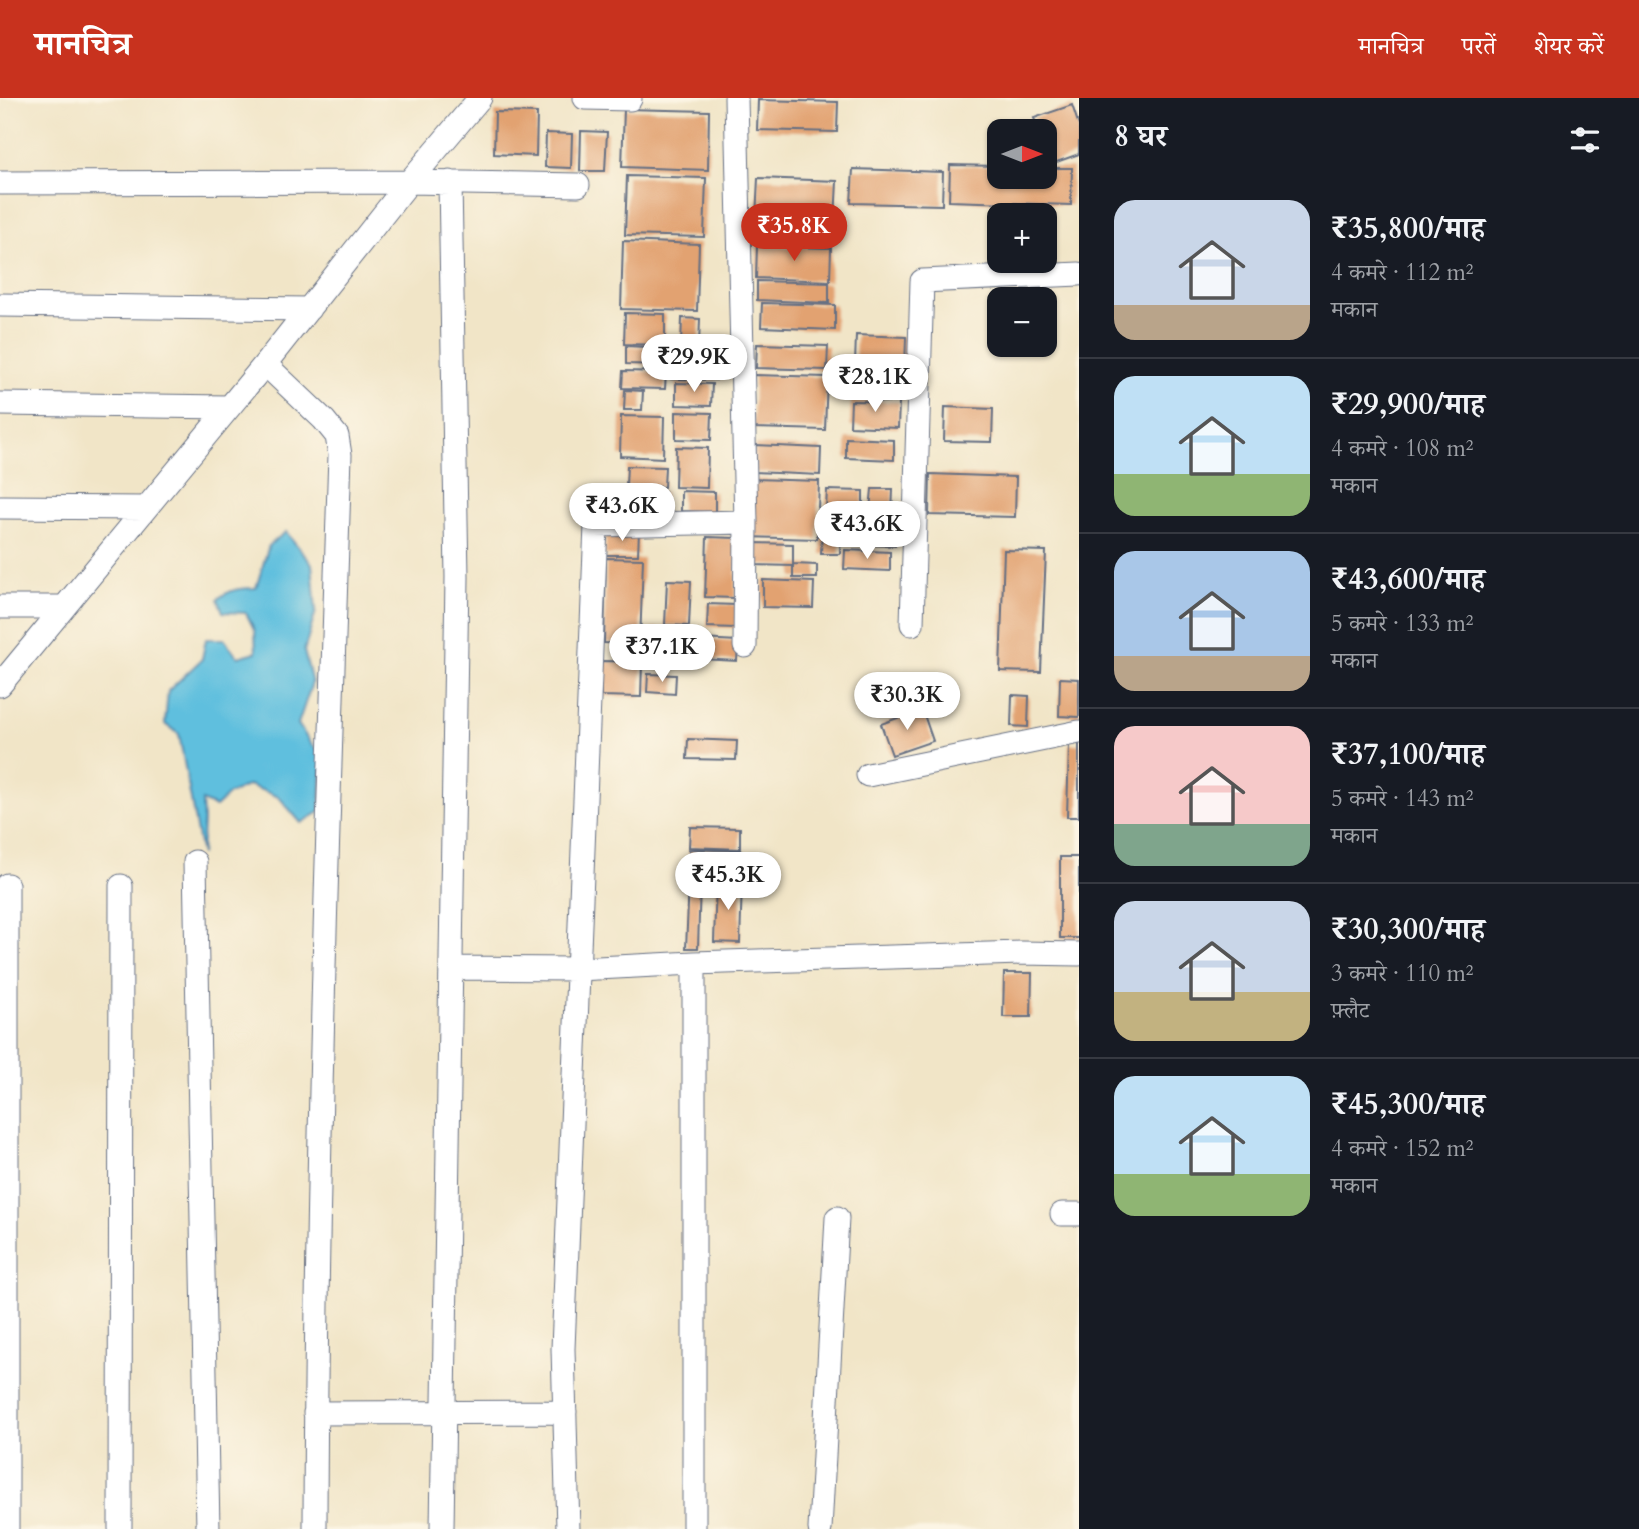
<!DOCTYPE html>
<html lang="hi">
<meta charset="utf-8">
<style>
body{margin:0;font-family:Cardo,"Noto Serif Devanagari",serif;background:#20242c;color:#f1f3f6;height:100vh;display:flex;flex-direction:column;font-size:26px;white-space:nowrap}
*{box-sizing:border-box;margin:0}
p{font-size:23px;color:#9ea1a6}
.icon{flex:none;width:38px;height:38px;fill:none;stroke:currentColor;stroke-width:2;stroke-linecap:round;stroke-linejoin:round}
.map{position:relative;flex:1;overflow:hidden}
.details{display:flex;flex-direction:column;background:#171b24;width:560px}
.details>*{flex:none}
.needle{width:46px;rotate:90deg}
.tools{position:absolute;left:987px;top:21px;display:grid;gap:14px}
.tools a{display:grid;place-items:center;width:70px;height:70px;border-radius:14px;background:#171b24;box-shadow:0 2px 5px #0004;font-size:35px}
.price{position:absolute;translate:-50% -60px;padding:0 16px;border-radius:24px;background:#fff;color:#222;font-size:23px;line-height:46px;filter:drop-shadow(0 2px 4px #0008)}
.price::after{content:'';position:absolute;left:50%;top:42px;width:21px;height:16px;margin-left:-10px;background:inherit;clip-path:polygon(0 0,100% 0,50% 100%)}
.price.active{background:#c8321e;color:#fff}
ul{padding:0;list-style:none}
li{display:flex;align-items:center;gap:21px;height:175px;padding:0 35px}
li+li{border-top:2px solid #363941}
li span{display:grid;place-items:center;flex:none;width:196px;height:140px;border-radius:21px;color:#555}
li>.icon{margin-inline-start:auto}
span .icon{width:84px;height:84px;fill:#fffc;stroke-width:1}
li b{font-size:30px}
h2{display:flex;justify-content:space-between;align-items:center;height:84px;padding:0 35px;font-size:30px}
header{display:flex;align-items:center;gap:42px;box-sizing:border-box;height:98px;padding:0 35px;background:#c8321e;color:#fff}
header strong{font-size:33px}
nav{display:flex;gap:38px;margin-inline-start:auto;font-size:24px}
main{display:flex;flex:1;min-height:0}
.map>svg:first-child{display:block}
.water{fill:#5fbfde;stroke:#3d779e;stroke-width:2}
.building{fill:#e2a271}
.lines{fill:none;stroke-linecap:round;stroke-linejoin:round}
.street-casing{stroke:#666f83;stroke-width:25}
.street{stroke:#fff;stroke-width:23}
</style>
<header>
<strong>मानचित्र</strong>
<nav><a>मानचित्र</a><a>परतें</a><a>शेयर करें</a></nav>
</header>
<main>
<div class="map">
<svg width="1079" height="1431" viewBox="0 0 1079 1431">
<rect width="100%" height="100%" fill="#fcf5e5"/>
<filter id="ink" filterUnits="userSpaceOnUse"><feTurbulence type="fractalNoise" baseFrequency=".0143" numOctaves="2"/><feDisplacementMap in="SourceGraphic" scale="14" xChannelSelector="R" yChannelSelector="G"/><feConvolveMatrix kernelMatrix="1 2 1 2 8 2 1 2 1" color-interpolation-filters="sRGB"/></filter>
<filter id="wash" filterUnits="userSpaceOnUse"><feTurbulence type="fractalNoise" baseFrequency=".00686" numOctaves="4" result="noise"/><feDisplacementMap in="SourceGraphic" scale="28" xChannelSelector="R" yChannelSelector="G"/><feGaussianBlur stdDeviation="1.57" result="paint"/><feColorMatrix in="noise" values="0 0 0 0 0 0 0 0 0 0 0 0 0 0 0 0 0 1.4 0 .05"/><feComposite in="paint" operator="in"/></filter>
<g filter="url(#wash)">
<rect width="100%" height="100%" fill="#f1e5c7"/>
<path class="water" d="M286 434 312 466 316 513 304 553 312 585 298 626 311 646 322 657 320 714 301 725 279 699 249 687 229 696 215 709 202 703 203 723 201 757 179 636 165 626 168 593 202 561 206 541H224L238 559 256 554 255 533 246 515 223 514 218 501C230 491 241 490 256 490L269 447Z"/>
<g id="blocks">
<path class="building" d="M758 2 838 4 837 34 757 32Z
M1072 7 1079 28V56L1051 66 1045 50V33H1039L1034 20Z
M624 11 709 13 708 72 622 69Z
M495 14 537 15 536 58 494 56Z
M581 33 607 34 605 73H580Z
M546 35 572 36 571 70 545 69Z
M950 67 999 68V79H1045V70H1072L1071 107 949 103Z
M853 71 943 74 942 107 851 105Z
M627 78 706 80 704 139 625 137Z
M758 80 837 83 835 122 756 120Z
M757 122 830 125V146L756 143Z
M623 143 699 146 697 213 621 211Z
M757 148 831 150 830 183 756 180Z
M757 183 829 185V205L757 202Z
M762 205 835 207V232L761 229Z
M625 215 665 216V247L624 246Z
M682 220 700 221 699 247H681Z
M856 237 906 239 904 297 854 295Z
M757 246 828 248 827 272 756 270Z
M626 248 665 250 664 267 626 266Z
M672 262 717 263 716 282 671 281Z
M623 273 666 274 665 291 622 290Z
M754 277 827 279 825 332 753 330Z
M676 285 712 286 711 308 676 307Z
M625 292 643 293 642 312H624Z
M851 303 899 304 898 330 850 328Z
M945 309 993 311 992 344 944 343Z
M676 314 712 315 711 342 676 341Z
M621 318 664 319 663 360 620 358Z
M846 340 894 342V362L846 360Z
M755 347 821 350 820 377 754 374Z
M676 349 708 350 707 390 675 389Z
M627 368 665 369 664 389 626 388Z
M930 376 1016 379 1015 419 929 417Z
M750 381 819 383 817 441 748 439Z
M872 391H893L892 416 870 412Z
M827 392 863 393V412L826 411Z
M617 393 665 394V421L617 420Z
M681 393 715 394V414L681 413Z
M848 425 896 426 895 448 848 446Z
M606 432 639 433 638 457H605Z
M822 432 841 433 840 456H821Z
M707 439 737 440 735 500 705 499Z
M754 445 793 446V468L753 467Z
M845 452 890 454V473L844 471Z
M1004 452 1046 453 1041 574 1000 573Z
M606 460 643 461 640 546 604 545Z
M793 466 817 467V480H793Z
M667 482 691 483 689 528 665 527Z
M763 482 814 484 813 510 763 509Z
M708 506 736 507V530L707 529Z
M652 530 690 531 689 545 651 544Z
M701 541 738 543 737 563 701 561Z
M601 563 642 564 641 599 601 598Z
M648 576 676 577 675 596 647 594Z
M1060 580 1079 581V619L1059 618Z
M1012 597 1029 598 1028 629 1011 628Z
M922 611 933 643 892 657 881 626Z
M688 641 737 643 736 662 687 661Z
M1069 646H1079V719H1067Z
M690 729 740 730V751L689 749Z
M689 751 741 753 740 781 688 780Z
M1060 759H1079V840H1060Z
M689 784H700L698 850H686Z
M716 784 742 785 740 845 714 844Z
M1004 875H1032L1031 919H1003Z"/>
</g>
</g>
<g filter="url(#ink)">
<use href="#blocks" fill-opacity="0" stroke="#666f83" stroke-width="2"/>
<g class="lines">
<g class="street-casing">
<path id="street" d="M585 0 630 1
M736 0 746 424 745 548
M0 85 409 84 578 87
M0 207 309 211
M265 266 324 322 337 338 340 357C328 715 316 1073 315 1431
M0 306 228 309
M0 409 145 410
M0 509H63
M912 526 922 183 1079 176
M0 587 265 266 409 84 480 0
M868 677 1079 634
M195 764 208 1431
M694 865V1431
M451 870 578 871 694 865 1021 855 1079 856
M1062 1116H1079
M315 1315 565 1314
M7 1431V787
M120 1431 121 788
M442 1431 457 479 450 84
M568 1431 563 1251 596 427 746 424
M820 1431 837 1120"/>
</g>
<use href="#street" class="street"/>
</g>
</g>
</svg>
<div class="tools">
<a><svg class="needle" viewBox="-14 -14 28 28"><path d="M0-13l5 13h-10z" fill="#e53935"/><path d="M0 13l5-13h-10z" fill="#9ea1a6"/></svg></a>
<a>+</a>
<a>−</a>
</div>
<b class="price active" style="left:794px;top:165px">₹35.8K</b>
<b class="price" style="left:694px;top:296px">₹29.9K</b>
<b class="price" style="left:875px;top:316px">₹28.1K</b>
<b class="price" style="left:622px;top:445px">₹43.6K</b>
<b class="price" style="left:867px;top:463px">₹43.6K</b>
<b class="price" style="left:662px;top:586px">₹37.1K</b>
<b class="price" style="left:907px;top:634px">₹30.3K</b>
<b class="price" style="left:728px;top:814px">₹45.3K</b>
</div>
<section class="details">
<h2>8 घर<svg class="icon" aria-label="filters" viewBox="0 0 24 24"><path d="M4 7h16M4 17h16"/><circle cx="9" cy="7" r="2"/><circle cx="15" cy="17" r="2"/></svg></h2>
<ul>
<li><span style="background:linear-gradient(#c9d6e8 75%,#b9a48a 0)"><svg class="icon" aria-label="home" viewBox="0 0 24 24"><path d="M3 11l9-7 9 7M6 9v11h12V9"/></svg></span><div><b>₹35,800/माह</b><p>4 कमरे · 112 m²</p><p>मकान</p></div></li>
<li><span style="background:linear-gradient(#bfe0f5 70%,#8fb573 0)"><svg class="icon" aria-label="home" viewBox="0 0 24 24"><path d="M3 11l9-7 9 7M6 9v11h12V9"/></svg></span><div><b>₹29,900/माह</b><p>4 कमरे · 108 m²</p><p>मकान</p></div></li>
<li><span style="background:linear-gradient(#a9c7e8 75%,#b9a48a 0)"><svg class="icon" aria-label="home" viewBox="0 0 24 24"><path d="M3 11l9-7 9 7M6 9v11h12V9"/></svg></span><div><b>₹43,600/माह</b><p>5 कमरे · 133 m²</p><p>मकान</p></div></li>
<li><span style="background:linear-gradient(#f6c9c9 70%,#7fa58c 0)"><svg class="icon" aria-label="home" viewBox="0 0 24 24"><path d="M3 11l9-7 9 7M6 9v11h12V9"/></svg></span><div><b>₹37,100/माह</b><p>5 कमरे · 143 m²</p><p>मकान</p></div></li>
<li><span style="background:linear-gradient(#c9d6e8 65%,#c2b280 0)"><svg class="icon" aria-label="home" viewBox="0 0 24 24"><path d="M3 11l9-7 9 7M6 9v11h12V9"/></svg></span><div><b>₹30,300/माह</b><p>3 कमरे · 110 m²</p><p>फ़्लैट</p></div></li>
<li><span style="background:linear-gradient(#bfe0f5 70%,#8fb573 0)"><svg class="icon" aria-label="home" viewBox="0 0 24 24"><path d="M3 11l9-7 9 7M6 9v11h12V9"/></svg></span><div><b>₹45,300/माह</b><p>4 कमरे · 152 m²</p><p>मकान</p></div></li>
</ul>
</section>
</main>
